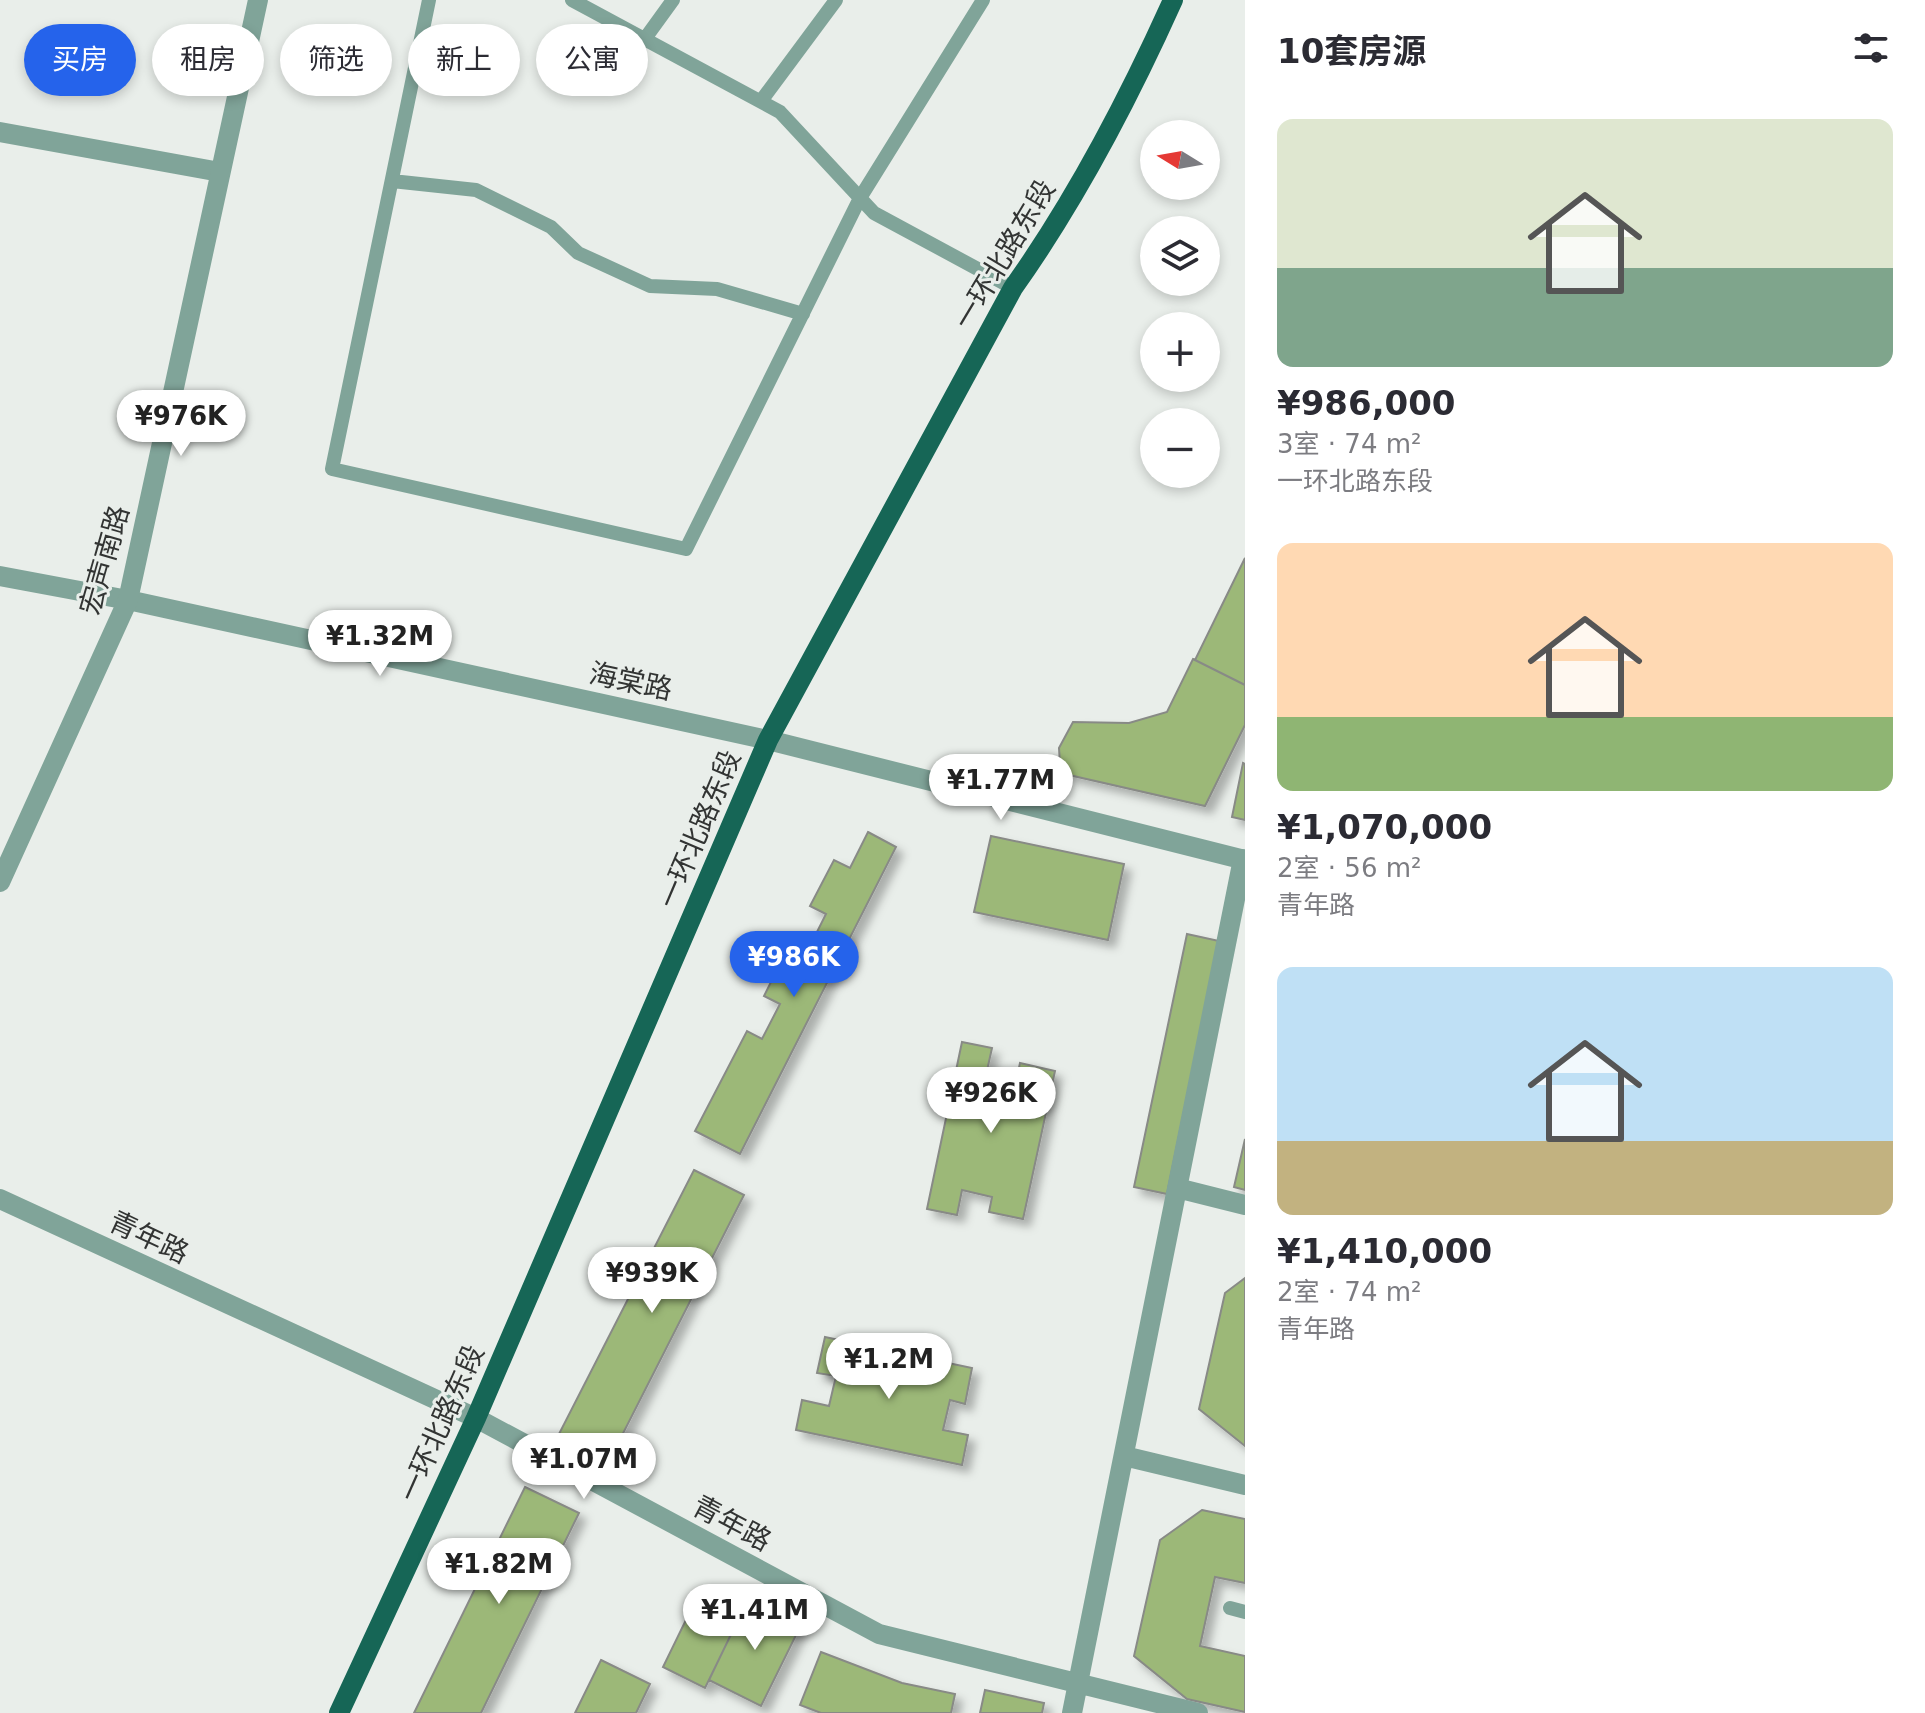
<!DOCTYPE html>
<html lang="zh">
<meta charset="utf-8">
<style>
body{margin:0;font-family:"DejaVu Sans","Noto Sans SC",sans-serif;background:#f2f2f3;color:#2b2b33;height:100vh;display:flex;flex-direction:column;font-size:30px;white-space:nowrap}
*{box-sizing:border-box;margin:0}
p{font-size:26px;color:#7c7c81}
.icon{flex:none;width:44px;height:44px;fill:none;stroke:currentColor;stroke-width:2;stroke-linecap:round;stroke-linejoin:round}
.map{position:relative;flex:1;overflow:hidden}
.side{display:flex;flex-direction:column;background:#fff;width:680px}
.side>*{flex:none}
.top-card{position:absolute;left:24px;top:24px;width:760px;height:72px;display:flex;gap:16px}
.needle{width:52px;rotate:281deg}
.tools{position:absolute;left:1140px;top:120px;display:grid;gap:16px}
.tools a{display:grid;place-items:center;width:80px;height:80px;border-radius:50%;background:#fff;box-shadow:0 4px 12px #0003;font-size:40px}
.price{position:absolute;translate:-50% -68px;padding:0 18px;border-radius:28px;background:#fff;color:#222;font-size:26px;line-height:52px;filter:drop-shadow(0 2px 4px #0008)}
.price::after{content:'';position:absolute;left:50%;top:48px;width:24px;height:18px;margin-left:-12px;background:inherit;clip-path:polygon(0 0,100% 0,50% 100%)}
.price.active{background:#2563eb;color:#fff}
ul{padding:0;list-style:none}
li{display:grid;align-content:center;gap:16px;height:424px;padding:0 32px}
li span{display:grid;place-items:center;height:248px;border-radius:16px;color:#555}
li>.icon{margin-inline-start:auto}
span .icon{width:144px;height:144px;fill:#fffc;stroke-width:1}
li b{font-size:34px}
h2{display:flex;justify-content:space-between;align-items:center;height:96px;padding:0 32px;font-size:34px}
.pill{padding:0 28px;border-radius:36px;background:#fff;box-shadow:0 4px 12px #0003;font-size:28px;line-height:72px}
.pill.active{background:#2563eb;color:#fff}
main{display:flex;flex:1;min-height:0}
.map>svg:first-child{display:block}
.building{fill:#9cb878;stroke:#888a86;stroke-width:2;filter:url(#shadow)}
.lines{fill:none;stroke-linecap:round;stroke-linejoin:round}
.service{stroke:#80a499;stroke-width:14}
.minor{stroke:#80a499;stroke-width:20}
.tertiary{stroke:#80a499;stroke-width:20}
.primary{stroke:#166656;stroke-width:20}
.labels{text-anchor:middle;stroke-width:6;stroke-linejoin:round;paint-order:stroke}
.street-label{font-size:28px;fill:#323433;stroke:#e9eeea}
</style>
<main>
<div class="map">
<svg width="1245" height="1713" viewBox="0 0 1245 1713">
<defs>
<filter id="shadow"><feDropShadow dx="7" dy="7" stdDeviation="4" flood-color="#0004"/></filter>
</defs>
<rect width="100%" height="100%" fill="#e9eeea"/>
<path class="building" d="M1245 558V685L1195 660Z
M1193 659 1245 685V725L1205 806 1069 775 1060 764 1059 748 1073 722 1129 723 1167 712Z
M1243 763 1245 764V820L1232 817Z
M868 832 896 847 740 1154 695 1131 747 1031 762 1039 780 1004 764 996 785 954 802 962 826 914 810 906 834 860 850 868Z
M991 836 1124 864 1108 940 974 912Z
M1187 934 1219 941 1167 1194 1134 1187Z
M962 1042 992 1048 986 1075 1016 1082 1020 1063 1055 1071 1023 1219 989 1212 992 1197 962 1190 957 1215 927 1209Z
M1245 1139V1190L1234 1187Z
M694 1170 744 1195 610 1459 559 1434Z
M1245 1278V1446L1199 1409 1225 1293Z
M825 1337 972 1368 965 1404 950 1400 943 1430 968 1435 962 1465 796 1430 802 1400 829 1406 836 1376 817 1373Z
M525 1487 579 1513 481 1713H414Z
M1202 1510 1245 1519V1583L1215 1577 1200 1646 1245 1656V1712L1187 1699 1134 1656 1160 1540Z
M701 1589 743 1610 705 1688 663 1667Z
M748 1599 801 1625 761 1706 709 1680Z
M821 1652 902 1683 955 1694 951 1713H821L800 1705Z
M601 1660 650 1684 636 1713H575Z
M985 1690 1044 1703 1042 1713H980Z"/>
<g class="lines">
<path class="service" d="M429 0 332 469 686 549 860 198 983 0
M572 0 780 112 874 213 1013 288
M644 40 673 0
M761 101 836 0
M392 181 476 190 551 227 578 253 650 286 717 289 803 314
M1230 1608 1245 1612"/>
<path class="minor" d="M0 132 220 172
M0 576 128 600 768 740 1245 860
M1177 1188 1245 1205
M0 1199 476 1418 879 1634 1198 1713
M1124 1456 1245 1485
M1072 1713 1243 859"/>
<path class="tertiary" d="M0 882 128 600 258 0"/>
<path class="primary" d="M339 1713 476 1418 768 740 1013 288C1077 198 1128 100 1173 0"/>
</g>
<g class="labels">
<g class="street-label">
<text transform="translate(1004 254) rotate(-59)" y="10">一环北路东段</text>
<text transform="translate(104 560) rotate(-74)" y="10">宏声南路</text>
<text transform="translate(631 681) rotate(12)" y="10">海棠路</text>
<text transform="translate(699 829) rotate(-67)" y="10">一环北路东段</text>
<text transform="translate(149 1237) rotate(25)" y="10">青年路</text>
<text transform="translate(441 1423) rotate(-66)" y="10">一环北路东段</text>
<text transform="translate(732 1523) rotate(28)" y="10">青年路</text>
</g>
</g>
</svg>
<div class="tools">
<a><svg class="needle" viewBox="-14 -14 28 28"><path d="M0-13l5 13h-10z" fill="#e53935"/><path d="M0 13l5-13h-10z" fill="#7c7c81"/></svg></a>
<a><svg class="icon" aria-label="layers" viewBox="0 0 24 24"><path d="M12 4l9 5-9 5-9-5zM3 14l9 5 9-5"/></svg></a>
<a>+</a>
<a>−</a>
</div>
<b class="price" style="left:181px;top:458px">¥976K</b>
<b class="price" style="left:380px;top:678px">¥1.32M</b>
<b class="price" style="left:1001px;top:822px">¥1.77M</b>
<b class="price active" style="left:794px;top:999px">¥986K</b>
<b class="price" style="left:991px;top:1135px">¥926K</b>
<b class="price" style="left:652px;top:1315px">¥939K</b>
<b class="price" style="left:889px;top:1401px">¥1.2M</b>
<b class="price" style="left:584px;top:1501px">¥1.07M</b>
<b class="price" style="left:499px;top:1606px">¥1.82M</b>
<b class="price" style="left:755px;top:1652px">¥1.41M</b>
<div class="top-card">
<a class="pill active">买房</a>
<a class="pill">租房</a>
<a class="pill">筛选</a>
<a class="pill">新上</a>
<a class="pill">公寓</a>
</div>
</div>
<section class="side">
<h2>10套房源<svg class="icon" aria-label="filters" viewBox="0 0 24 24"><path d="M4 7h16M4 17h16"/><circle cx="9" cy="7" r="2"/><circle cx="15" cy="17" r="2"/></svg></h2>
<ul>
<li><span style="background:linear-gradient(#dfe7d0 60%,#7fa58c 0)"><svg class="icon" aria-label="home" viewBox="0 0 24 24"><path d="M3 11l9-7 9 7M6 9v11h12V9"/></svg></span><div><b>¥986,000</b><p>3室 · 74 m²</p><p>一环北路东段</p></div></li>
<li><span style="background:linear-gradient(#ffd9b3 70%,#8fb573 0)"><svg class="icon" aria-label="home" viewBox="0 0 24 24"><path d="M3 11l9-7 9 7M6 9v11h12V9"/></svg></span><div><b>¥1,070,000</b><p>2室 · 56 m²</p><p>青年路</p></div></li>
<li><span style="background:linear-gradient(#bfe0f5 70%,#c2b280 0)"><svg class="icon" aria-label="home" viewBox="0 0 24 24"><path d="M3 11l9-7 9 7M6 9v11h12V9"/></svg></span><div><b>¥1,410,000</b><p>2室 · 74 m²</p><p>青年路</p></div></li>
</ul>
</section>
</main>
